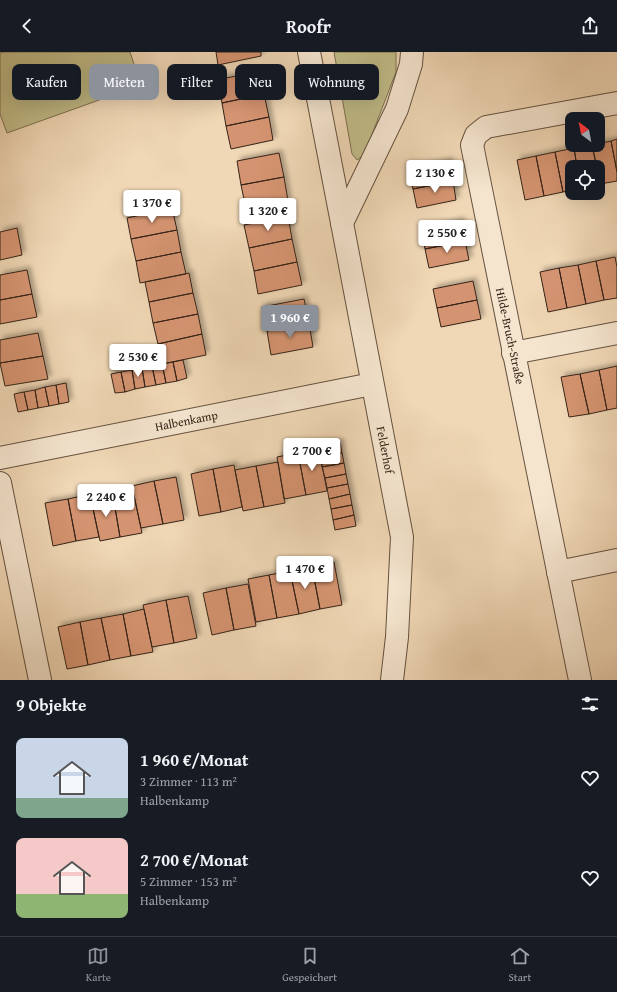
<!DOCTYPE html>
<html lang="de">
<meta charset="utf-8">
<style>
body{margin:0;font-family:"Gentium Book Plus",serif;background:#20242c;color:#f1f3f6;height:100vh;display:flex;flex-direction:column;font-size:15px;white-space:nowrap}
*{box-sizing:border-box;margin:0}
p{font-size:13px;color:#9ea1a6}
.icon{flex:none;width:22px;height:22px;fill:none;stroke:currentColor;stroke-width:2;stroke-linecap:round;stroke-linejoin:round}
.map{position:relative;height:628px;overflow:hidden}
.drawer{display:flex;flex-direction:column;background:#171b24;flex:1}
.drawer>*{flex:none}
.top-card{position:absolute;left:12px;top:12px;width:400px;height:36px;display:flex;gap:8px}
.needle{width:26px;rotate:328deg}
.fabs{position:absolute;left:565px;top:60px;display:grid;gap:8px}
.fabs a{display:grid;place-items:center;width:40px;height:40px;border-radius:8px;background:#171b24;box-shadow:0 4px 16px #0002;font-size:20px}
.price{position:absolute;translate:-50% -34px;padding:0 9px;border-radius:4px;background:#fff;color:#222;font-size:13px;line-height:26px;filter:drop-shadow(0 1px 2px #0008)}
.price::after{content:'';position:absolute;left:50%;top:24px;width:12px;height:9px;margin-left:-6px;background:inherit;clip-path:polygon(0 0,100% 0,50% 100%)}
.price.on{background:#8c9099;color:#fff}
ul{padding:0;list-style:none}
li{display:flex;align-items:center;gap:12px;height:100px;padding:0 16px}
li span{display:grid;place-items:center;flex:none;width:112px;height:80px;border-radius:8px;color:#555}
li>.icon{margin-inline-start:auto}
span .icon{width:48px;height:48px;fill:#fffc;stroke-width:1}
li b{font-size:17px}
h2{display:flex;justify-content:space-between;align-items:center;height:48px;padding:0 16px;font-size:17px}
.chip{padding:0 14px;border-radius:8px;background:#171b24;box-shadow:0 4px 16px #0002;font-size:14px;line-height:36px}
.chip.on{background:#8c9099;color:#fff}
header{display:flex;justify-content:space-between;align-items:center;height:52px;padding:0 16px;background:#171b24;font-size:18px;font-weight:700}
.dock{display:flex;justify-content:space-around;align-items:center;height:56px;border-top:1px solid #363941;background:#171b24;font-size:11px;color:#9ea1a6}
.dock a{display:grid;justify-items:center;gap:2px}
.dock .on{color:#8c9099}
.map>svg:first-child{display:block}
.green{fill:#c1bc88;stroke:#7c7050}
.building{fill:#d59471;stroke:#362418;filter:url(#shadow)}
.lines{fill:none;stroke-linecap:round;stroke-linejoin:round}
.minor-casing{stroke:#64513f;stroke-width:24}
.minor{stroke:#f5e5cf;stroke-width:22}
.labels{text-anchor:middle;stroke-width:3.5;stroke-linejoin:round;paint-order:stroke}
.street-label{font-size:12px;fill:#362418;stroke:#f5e5cf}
</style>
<header><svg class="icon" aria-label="back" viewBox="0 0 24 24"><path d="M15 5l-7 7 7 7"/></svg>Roofr<svg class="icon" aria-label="share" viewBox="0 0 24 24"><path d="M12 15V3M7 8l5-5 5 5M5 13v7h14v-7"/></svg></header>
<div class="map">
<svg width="617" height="628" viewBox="0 0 617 628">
<defs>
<filter id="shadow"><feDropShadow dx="3.5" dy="-3.5" stdDeviation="2" flood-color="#0004"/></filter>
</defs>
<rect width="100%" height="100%" fill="#f0d7b5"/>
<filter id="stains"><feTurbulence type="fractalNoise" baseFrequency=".005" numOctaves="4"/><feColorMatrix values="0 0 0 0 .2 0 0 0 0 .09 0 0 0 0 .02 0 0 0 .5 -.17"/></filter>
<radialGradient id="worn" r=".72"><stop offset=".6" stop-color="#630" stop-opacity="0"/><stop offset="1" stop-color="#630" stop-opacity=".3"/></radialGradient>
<path class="green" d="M4 0H130L141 33 7 81 0 62V1Z
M334 0H396V20L364 103 357 108 352 102Z"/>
<path class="building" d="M216 0H261V4L218 13Z
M260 19 264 42 222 51 217 28Z
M264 42 269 65 226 74 222 51Z
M269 65 273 88 231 97 226 74Z
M617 87V120L611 89Z
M611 89 617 120V129L600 132 592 93Z
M592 93 597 115H577L574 96Z
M574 96 577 115H572V138L563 140 555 100Z
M555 100 563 140 544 144 536 104Z
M279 101 284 125 241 133 237 109Z
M536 104 544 144 525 148 517 108Z
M449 109 453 129 413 137 409 118Z
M284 125 288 149 246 157 241 133Z
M453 129 456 148 417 156 413 137Z
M172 156 177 178 131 187 127 166Z
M288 164 292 187 249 196 244 173Z
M461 169 465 189 425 197 421 177Z
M17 176 22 203 0 208V180Z
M177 178 181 200 136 209 131 187Z
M292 187 297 210 254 219 249 196Z
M465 189 469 208 429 216 425 197Z
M181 200 186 222 140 231 136 209Z
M615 205 617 215V246L604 248 596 209Z
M596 209 604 248 586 252 578 213Z
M297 210 302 233 258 242 254 219Z
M578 213 586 252 567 256 559 216Z
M559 216 567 256 548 260 540 220Z
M27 218 32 242 0 248V223Z
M189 221 193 241 149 250 145 230Z
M473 229 477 248 437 256 433 237Z
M193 241 198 262 153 271 149 250Z
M32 242 37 265 0 272V248Z
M304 247 309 271 267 279 262 255Z
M477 248 481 267 441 275 437 256Z
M198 262 202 282 158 292 153 271Z
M309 271 313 295 271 303 267 279Z
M38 281 43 304 0 311V288Z
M202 282 206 303 162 312 158 292Z
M43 304 48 327 5 334 0 311Z
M183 308 187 326 177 329 173 310Z
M173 310 177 329 166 331 162 312Z
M162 312 166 331 156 333 152 314Z
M152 314 156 333 145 335 142 316Z
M617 314V356L607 358 599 318Z
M142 316 145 335 135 337 132 318Z
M132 318 135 337 125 340 121 320Z
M599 318 607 358 589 362 580 322Z
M121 320 125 340 115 341 111 322Z
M580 322 589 362 569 365 561 325Z
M66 331 69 350 59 352 56 333Z
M56 333 59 352 49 354 45 335Z
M45 335 49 354 38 356 35 338Z
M35 338 38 356 28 358 24 340Z
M24 340 28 358 18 360 14 342Z
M340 390 342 401 321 405 318 394Z
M319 397 327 439 306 443 298 401Z
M298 401 306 443 284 447 277 405Z
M342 401 344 411 322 415 321 405Z
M278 410 285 451 264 455 256 414Z
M344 411 346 422 325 426 322 415Z
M234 413 242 455 221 460 213 417Z
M256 414 264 455 243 459 235 418Z
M213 417 221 460 199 464 191 422Z
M346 422 348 432 327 436 325 426Z
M176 425 184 468 163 472 154 429Z
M154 429 163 472 141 476 132 434Z
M348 432 350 442 329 447 327 436Z
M133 439 142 481 120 485 113 444Z
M90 442 99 485 76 489 68 447Z
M350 442 352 453 331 457 329 447Z
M113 444 120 485 100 489 91 448Z
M68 447 76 489 53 494 45 451Z
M352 453 354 463 333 468 331 457Z
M354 463 356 474 335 478 333 468Z
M334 510 342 553 320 557 312 515Z
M312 515 320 557 299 562 290 519Z
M290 519 299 562 277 566 269 523Z
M269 523 277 566 256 570 248 527Z
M248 532 256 574 234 578 226 536Z
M226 536 234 578 212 583 203 541Z
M188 544 197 586 174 591 166 548Z
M166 548 174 591 152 595 143 553Z
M144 557 153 600 131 604 123 562Z
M123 562 131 604 110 608 101 566Z
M101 566 110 608 88 613 80 570Z
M80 570 88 613 67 617 58 575Z"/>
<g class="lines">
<g class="minor-casing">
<g id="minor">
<path d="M309 0 342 171"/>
<path d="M513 301 617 281"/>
<path id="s1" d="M0 406 372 332"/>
<path d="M0 431 40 628"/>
<path d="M558 520 617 508"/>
<path d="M392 628 397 585 402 485 342 171 397 57 411 12 412 0"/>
<path d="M580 628 472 93 476 83 486 75 617 51"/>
</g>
</g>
<use href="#minor" class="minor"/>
</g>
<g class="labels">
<g class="street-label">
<text transform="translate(510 284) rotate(78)" y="4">Hilde-Bruch-Straße</text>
<text dy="4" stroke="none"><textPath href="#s1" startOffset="190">Halbenkamp</textPath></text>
<text transform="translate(385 398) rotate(79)" y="4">Felderhof</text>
</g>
</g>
<rect width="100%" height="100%" filter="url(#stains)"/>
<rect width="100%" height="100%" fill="url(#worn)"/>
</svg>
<div class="fabs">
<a><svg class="needle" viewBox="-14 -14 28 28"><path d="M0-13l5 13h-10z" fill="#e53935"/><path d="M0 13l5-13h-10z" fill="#9ea1a6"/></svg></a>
<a><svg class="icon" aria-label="locate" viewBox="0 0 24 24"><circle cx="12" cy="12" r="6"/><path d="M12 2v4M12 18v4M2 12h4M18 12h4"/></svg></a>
</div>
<b class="price" style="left:435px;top:142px">2 130 €</b>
<b class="price" style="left:152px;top:172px">1 370 €</b>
<b class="price" style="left:268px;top:180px">1 320 €</b>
<b class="price" style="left:447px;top:202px">2 550 €</b>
<b class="price on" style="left:290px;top:287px">1 960 €</b>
<b class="price" style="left:138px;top:326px">2 530 €</b>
<b class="price" style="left:312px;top:420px">2 700 €</b>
<b class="price" style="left:106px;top:466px">2 240 €</b>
<b class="price" style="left:305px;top:538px">1 470 €</b>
<div class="top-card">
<a class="chip">Kaufen</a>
<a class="chip on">Mieten</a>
<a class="chip">Filter</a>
<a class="chip">Neu</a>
<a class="chip">Wohnung</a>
</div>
</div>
<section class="drawer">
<h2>9 Objekte<svg class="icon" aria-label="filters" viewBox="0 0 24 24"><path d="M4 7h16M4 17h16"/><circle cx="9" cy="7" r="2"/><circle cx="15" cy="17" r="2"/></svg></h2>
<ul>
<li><span style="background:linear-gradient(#c9d6e8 75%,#7fa58c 0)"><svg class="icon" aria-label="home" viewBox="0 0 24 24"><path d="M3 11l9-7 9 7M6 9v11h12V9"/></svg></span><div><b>1 960 €/Monat</b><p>3 Zimmer · 113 m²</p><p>Halbenkamp</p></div><svg class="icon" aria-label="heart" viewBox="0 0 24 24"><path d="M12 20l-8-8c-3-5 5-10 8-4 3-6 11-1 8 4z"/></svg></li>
<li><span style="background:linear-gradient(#f6c9c9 70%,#8fb573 0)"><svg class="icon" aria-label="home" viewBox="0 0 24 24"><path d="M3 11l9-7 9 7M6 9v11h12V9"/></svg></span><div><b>2 700 €/Monat</b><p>5 Zimmer · 153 m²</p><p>Halbenkamp</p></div><svg class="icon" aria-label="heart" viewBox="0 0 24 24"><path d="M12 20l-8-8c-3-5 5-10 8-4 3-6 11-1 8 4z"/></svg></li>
</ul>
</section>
<nav class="dock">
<a class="on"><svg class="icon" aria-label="map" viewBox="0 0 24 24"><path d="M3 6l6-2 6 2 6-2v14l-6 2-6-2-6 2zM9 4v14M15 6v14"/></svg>Karte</a>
<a><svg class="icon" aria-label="saved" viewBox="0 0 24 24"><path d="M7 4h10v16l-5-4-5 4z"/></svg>Gespeichert</a>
<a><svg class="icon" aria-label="home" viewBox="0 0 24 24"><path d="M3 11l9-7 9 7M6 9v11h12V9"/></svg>Start</a>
</nav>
